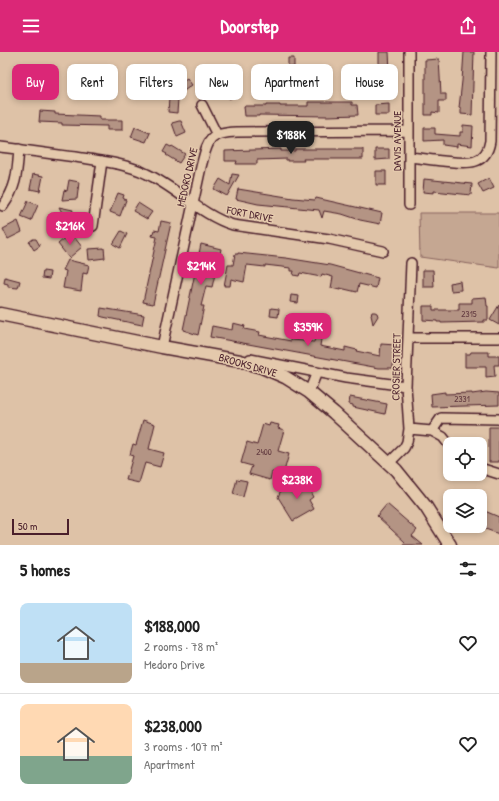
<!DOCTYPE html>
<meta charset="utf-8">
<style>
body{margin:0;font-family:"Patrick Hand",sans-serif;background:#f2f2f2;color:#222;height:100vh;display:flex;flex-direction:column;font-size:15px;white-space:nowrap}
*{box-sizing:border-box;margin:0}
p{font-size:13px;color:#767676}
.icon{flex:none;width:22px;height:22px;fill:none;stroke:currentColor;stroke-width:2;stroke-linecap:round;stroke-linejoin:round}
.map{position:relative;height:493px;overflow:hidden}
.panel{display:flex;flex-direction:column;background:#fff;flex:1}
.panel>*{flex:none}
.hud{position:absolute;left:12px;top:12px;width:475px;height:36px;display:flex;gap:8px}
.tools{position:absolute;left:443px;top:385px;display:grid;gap:8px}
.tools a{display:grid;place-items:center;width:44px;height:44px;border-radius:8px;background:#fff;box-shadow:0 2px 6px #0003;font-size:20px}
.scale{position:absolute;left:12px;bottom:10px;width:57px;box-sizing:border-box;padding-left:4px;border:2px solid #4a1f2b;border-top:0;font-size:11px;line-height:14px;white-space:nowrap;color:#4a1f2b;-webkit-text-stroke:3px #e4c9ac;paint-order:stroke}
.price{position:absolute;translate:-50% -34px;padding:0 9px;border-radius:8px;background:#db2777;color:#fff;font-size:13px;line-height:26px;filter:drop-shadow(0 1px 2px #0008)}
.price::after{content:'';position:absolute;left:50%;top:24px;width:12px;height:9px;margin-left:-6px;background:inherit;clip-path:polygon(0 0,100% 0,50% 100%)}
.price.active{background:#222;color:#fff}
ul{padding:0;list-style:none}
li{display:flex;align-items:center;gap:12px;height:100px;padding:0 20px}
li+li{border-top:1px solid #e0e0e0}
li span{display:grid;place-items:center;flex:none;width:112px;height:80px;border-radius:8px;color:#555}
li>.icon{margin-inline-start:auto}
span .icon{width:48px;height:48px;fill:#fffc;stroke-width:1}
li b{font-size:17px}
h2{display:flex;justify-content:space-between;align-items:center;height:48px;padding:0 20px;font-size:17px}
.tag{padding:0 14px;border-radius:8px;background:#fff;box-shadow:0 2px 6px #0003;font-size:14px;line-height:36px}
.tag.active{background:#db2777;color:#fff}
header{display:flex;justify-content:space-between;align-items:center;height:52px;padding:0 20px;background:#db2777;color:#fff;font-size:18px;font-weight:700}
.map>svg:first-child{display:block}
.green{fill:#c5a792;stroke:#88635e}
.building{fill:#b49484;stroke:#4a1f2b}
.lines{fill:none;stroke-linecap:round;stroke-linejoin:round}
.street-casing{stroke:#4a1f2b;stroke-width:12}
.secondary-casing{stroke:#4a1f2b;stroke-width:15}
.street{stroke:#e4c9ac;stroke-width:9}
.secondary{stroke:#e4c9ac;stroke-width:12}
.labels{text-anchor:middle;stroke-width:3;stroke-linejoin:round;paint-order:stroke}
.number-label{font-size:9px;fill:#643c41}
.street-label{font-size:11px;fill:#4a1f2b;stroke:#e4c9ac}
</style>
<header><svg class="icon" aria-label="menu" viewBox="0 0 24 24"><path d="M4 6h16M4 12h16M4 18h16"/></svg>Doorstep<svg class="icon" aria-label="share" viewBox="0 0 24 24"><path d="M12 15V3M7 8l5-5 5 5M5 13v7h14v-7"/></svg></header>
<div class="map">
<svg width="499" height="493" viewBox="0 0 499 493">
<rect width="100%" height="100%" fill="#dec2a7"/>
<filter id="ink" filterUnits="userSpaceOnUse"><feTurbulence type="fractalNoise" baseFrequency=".025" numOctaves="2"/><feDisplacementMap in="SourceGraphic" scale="8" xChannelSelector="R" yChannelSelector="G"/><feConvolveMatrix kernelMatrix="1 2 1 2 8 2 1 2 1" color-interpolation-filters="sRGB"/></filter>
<g filter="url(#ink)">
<path class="green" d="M419 161H499V216L420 205Z"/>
<path class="building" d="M379 0H389L391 38H376V24H379Z
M464 0H474L472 63 461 62V56H459L462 29Z
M288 6H294V15H288Z
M439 7 441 42H446V49H439V61L432 60V63H425V8Z
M168 13H176V21L168 20Z
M202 17 216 21 213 35 198 32Z
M187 26 192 33 181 41 175 34Z
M225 30 236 39 230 47 219 38Z
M169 46 178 47 177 61 168 60Z
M308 50H352V53H357L358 63 328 64 259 63V64H245L244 54H266V53H280V54H308Z
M389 52V63H375V53Z
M40 59 55 60V62L100 64V68H122V78H107V74L62 73V71L39 70Z
M179 69H181L186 81 177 85 172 71Z
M463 73 473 74 472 94 457 92V95L443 93V88L424 89V76H435V82L460 84V80H463Z
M135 75 150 81 146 90 131 85Z
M167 93 171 95 172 94 185 102 179 111 166 103 167 102 163 100Z
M281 97V99H295V97H363V107H303L304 109H287V107L257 108V112H236L237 109H225V99Z
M375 97H389V107L375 108Z
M376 119H386V133H376Z
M33 122 43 124 40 139 30 137Z
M232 122 239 123 227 144 214 137 220 127 230 133Z
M489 126 494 136 483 141 478 132Z
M424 127 472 132 471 143 434 139V141L423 140Z
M69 128 79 130 77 147 62 148 64 138 67 139Z
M238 137 293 146 315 148 316 146 382 161 380 172 360 168 342 162 324 159 322 166 319 158 258 152 236 147Z
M118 141 124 143 123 146 126 148 120 164 110 160Z
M28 149 38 153 31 169 21 165Z
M138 151 152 160 147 167 133 159Z
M59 155 73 158 68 175 56 172 65 166Z
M18 169 22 180 8 187 3 177Z
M161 169 171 171 153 252 143 250 157 185 152 184 154 178 159 179Z
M121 179 127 182 120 196 113 192Z
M71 181 82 195 69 206 58 192Z
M33 187H36L40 194 34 198 29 190Z
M201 192 221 197 212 235 206 234 201 254H204L198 283 183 278Z
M104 196 105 206 89 208 88 197Z
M238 201 286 206 330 213 378 226 376 236 359 232 357 240 340 236V238L331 236 333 225 322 222 321 225 300 221 299 224 293 223 294 219H291V216L265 213V215L247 213 244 230 231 227 230 234H224L228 213H233L235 202H238Z
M68 208 89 213 87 222 83 221 81 239 63 236 66 219 63 218Z
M423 218H433L434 235H423Z
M43 219 50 220 49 227 42 226Z
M5 225 20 229 18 236 8 235V232L4 231Z
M460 229 461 238 451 239 450 231Z
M291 243 299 244 298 251 290 250Z
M486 245 487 254H488V268H484V270L441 271V270H437V269L423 268V254H433V258H459V251H472V246Z
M499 253V273L490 268Z
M101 256 144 263 142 273 103 265 100 264Z
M271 256 279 257 278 265 270 264Z
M372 260H375L377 261 378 264 373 272 371 263Z
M233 271 245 274 244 277 260 280 259 283 291 289 292 288 314 290 316 280 322 281 320 294 345 299V295L357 298 356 299 380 304 381 292 396 293 393 314V316H379L210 285 212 274 232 278Z
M471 300H489V304H499V313H494L495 325 486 326V315H465V302H470Z
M445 340V342L472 341V342L486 340 499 341V353L432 355 431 342Z
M350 345 387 352 385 362 353 355V353L349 352Z
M143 368 155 372 149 397 164 401 160 415 145 411 139 431 126 428 133 404 130 403 131 399 133 392 136 393Z
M270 371 279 373 278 376 284 378 278 399 289 402 283 423 272 420 270 428 249 422 252 414 241 411 247 390 257 393 263 372 269 374Z
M489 375H499V410H489Z
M237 427 247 429 243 445 233 442Z
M303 427 313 445 309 448 314 457 293 469 278 445 280 440Z
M387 452 417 478 412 484 423 493H402L405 490 377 464Z
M480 457 499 465V482L480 475Z"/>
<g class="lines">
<g class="street-casing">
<path id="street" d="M202 53 217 83
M0 95C25 98 50 102 76 105 99 109 125 111 147 122 177 136 201 163 233 173L329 187 383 199
M409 105C420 106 432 108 443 109 463 111 486 116 490 89L491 0
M409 153V0
M3 154C17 134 17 121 19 97
M93 174 102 109
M408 286H499
M162 295 201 115C208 89 207 81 237 80L409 79
M250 307 346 326 406 334
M309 340 317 320
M409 377 432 379 441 366 499 367
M432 379 443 385 450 394
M389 411 404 396 407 390 409 377 406 334 411 211
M480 416 499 422"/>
</g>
<g class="secondary-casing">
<path id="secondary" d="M0 262 162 295 240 309 262 315 285 325 309 340 334 361 396 418 426 455 450 493"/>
</g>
<use href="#street" class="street"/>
<use href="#secondary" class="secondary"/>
</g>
</g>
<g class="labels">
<g class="number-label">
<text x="469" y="265">2315</text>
<text x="462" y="350">2331</text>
<text x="264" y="403">2400</text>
</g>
<g class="street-label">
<text transform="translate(397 89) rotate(-90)" y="4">DAVIS AVENUE</text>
<text transform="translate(187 125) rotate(-77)" y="4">MEDORO DRIVE</text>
<text transform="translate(250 162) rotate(11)" y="4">FORT DRIVE</text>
<text transform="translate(248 313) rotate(16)" y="4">BROOKS DRIVE</text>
<text transform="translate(396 315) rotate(-89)" y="4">CROSIER STREET</text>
</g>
</g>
</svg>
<div class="tools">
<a><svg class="icon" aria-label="locate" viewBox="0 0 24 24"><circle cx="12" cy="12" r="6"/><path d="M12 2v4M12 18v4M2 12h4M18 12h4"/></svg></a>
<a><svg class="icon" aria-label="layers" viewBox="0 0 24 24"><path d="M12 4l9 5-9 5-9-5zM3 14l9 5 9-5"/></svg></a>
</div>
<div class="scale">50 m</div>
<b class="price active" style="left:291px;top:103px">$188K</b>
<b class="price" style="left:70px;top:194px">$216K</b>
<b class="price" style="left:201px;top:234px">$214K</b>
<b class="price" style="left:308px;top:295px">$359K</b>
<b class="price" style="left:297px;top:448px">$238K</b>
<div class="hud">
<a class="tag active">Buy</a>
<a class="tag">Rent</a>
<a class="tag">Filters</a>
<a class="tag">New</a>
<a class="tag">Apartment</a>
<a class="tag">House</a>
</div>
</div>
<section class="panel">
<h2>5 homes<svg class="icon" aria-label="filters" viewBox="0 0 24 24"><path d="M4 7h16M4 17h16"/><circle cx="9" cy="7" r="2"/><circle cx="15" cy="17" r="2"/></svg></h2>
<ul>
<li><span style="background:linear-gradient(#bfe0f5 75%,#b9a48a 0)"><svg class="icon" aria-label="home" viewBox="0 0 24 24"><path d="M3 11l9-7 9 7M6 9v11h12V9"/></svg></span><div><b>$188,000</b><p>2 rooms · 78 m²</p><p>Medoro Drive</p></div><svg class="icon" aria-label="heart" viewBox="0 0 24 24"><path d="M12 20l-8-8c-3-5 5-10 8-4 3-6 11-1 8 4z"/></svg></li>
<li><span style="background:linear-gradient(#ffd9b3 65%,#7fa58c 0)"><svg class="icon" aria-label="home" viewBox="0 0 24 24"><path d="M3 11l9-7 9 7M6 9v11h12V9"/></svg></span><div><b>$238,000</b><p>3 rooms · 107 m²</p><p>Apartment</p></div><svg class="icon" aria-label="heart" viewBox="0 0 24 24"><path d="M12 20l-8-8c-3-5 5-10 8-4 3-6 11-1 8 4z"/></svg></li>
</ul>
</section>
